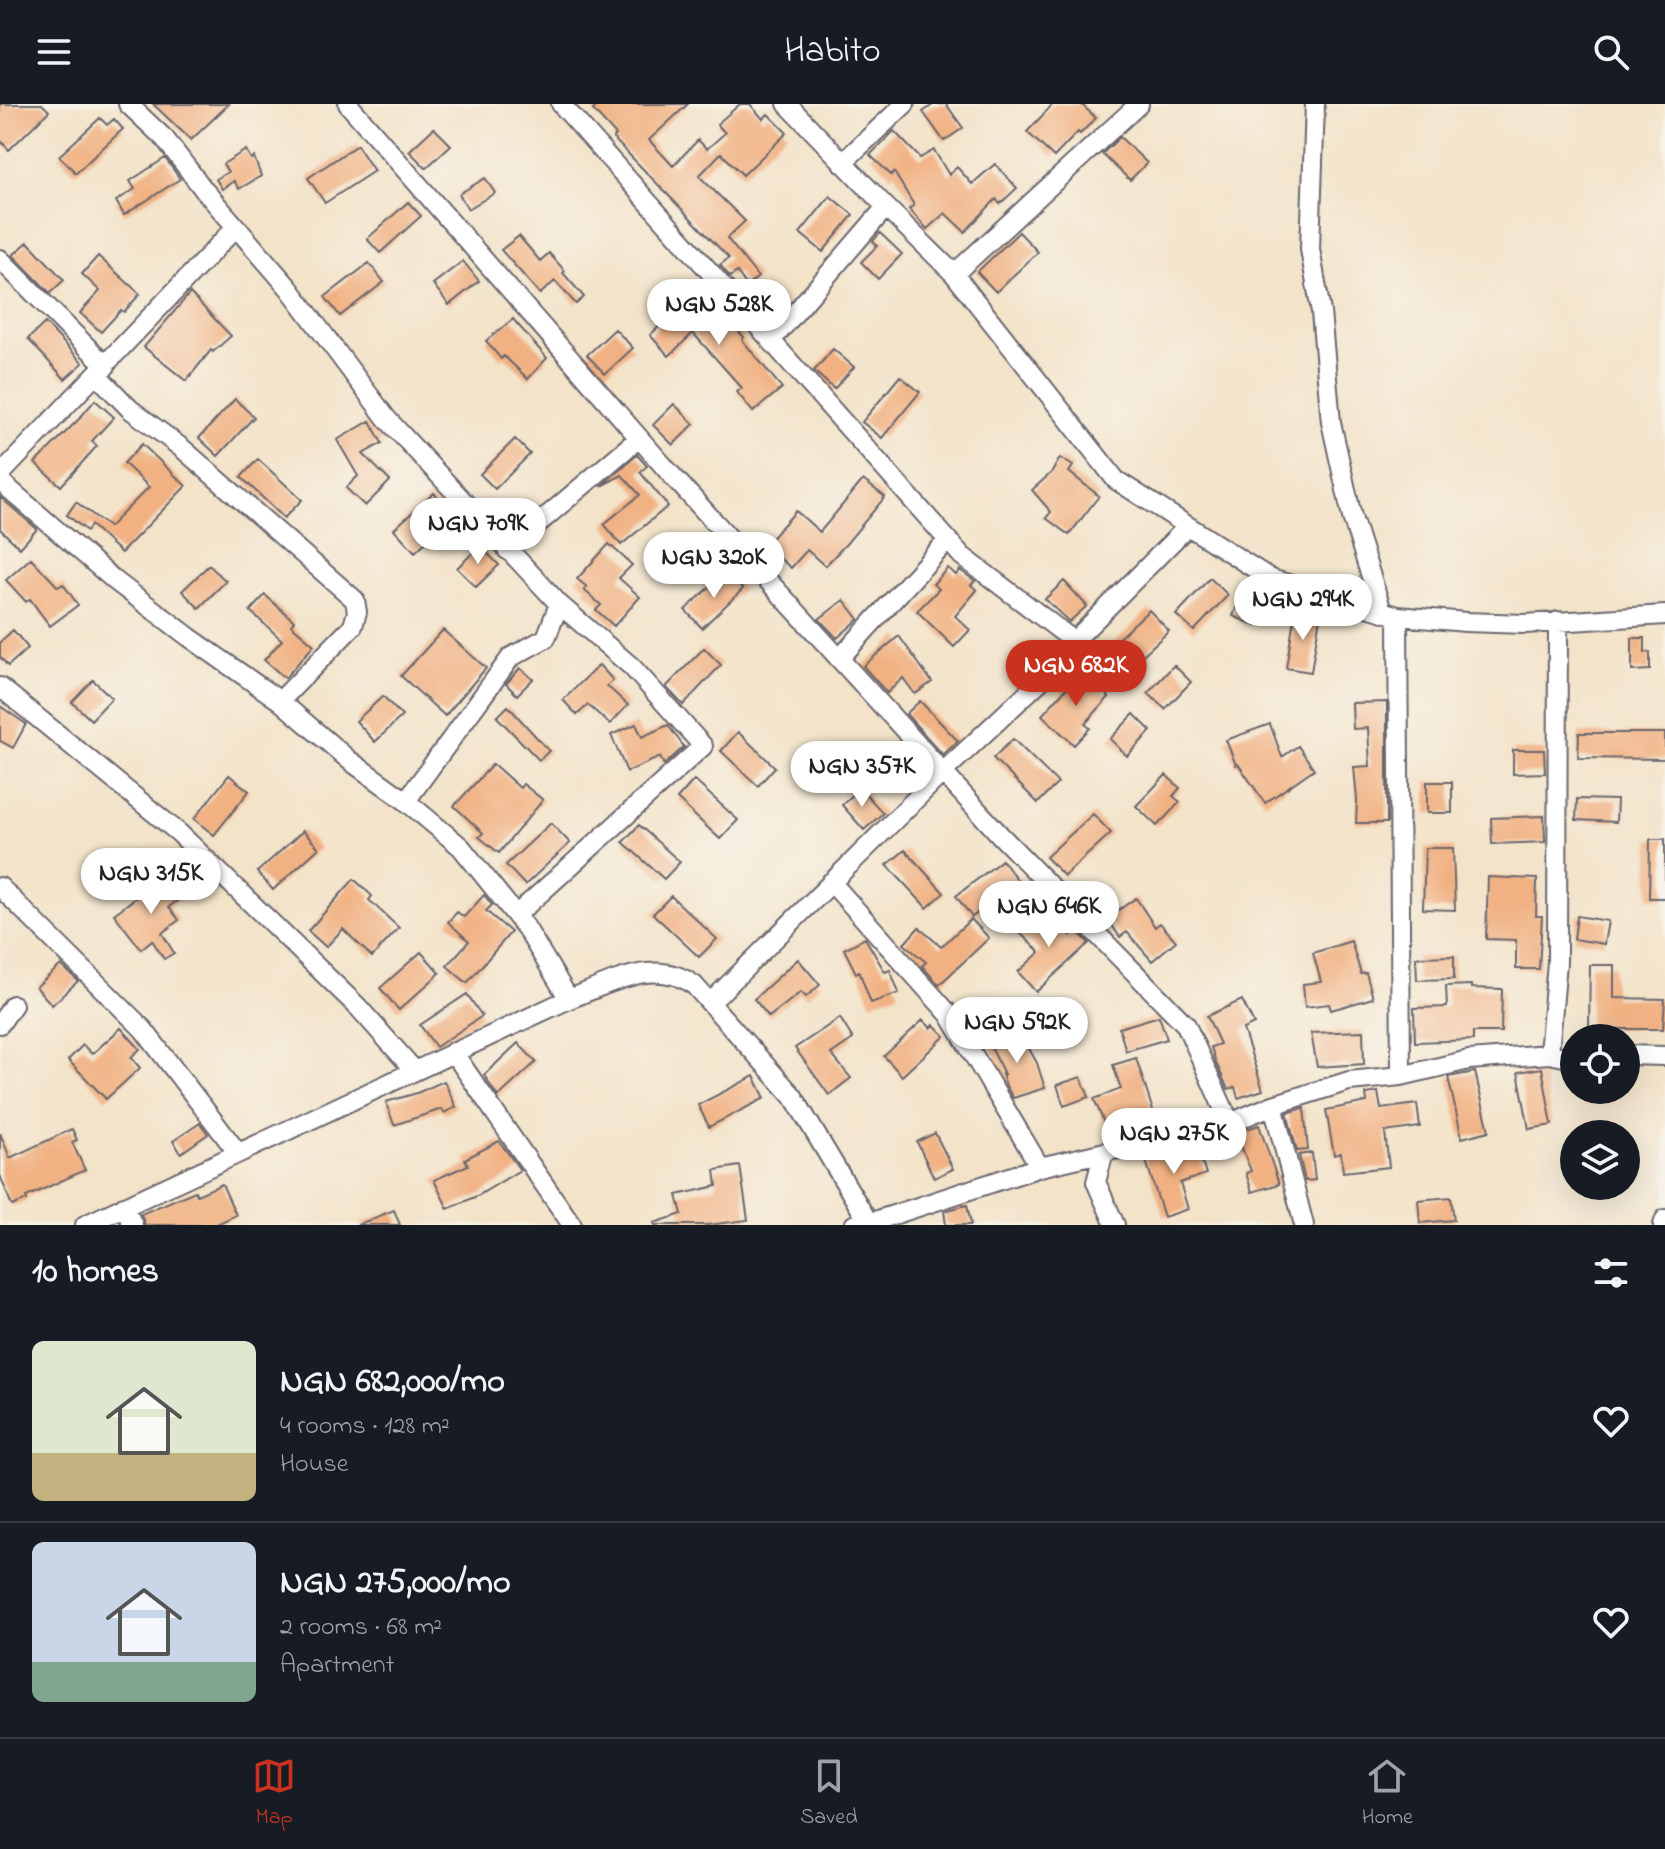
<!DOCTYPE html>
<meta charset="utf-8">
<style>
body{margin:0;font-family:"Indie Flower",sans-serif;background:#242831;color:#f1f3f6;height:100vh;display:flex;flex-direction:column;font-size:30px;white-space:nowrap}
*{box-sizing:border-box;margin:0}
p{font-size:26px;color:#9ea1a6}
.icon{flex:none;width:44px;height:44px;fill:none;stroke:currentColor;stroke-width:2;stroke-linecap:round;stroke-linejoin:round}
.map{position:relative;height:1121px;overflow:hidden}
.sheet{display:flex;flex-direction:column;background:#171b24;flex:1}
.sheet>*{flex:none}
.buttons{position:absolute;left:1560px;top:920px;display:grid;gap:16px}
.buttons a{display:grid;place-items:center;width:80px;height:80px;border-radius:50%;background:#171b24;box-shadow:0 8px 32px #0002;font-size:40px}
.price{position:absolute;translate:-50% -68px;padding:0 18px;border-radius:28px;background:#fff;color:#222;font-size:26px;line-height:52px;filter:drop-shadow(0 2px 4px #0008)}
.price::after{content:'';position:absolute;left:50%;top:48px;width:24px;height:18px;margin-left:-12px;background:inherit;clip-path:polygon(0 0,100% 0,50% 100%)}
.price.current{background:#c8321e;color:#fff}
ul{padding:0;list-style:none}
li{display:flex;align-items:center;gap:24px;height:200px;padding:0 32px}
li+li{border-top:2px solid #363941}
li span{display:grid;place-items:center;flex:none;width:224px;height:160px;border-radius:12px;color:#555}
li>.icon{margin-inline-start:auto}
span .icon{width:96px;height:96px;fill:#fffc;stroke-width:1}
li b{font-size:34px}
h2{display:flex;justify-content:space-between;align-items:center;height:96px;padding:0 32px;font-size:34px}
header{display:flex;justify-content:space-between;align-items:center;height:104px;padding:0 32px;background:#171b24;font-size:36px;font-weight:600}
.dock{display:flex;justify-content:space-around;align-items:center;height:112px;border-top:2px solid #363941;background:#171b24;font-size:22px;color:#9ea1a6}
.dock a{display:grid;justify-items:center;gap:4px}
.dock .current{color:#c8321e}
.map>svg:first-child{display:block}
.building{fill:#f1b182}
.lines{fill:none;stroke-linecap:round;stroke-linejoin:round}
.minor-casing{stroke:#6b666d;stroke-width:22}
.minor{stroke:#fff;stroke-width:18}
</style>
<header><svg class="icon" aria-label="menu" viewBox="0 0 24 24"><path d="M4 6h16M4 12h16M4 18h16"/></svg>Habito<svg class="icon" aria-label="search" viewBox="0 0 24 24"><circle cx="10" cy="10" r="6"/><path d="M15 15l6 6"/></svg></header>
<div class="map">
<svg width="1665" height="1121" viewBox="0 0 1665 1121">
<rect width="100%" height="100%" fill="#f7f3e8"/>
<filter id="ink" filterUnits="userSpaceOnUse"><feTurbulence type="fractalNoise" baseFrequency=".0125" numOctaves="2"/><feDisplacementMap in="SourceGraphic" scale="16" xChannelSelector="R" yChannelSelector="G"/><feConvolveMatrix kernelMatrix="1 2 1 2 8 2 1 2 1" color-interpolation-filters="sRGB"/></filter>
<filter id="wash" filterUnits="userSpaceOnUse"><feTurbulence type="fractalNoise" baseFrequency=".006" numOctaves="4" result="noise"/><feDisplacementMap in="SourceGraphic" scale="32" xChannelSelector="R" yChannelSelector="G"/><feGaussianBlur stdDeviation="1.8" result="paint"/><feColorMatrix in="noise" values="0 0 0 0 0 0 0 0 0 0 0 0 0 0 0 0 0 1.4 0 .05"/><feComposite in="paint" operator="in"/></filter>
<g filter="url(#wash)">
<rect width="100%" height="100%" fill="#f3e3c9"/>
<g id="blocks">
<path class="building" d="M0 0H42L49 7 9 46 0 36Z
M153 0H229L191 36Z
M599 0H688L649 36 673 62 698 36 707 45 725 29 717 20 740 0H750L763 15 768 10 787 29 743 71 721 49 699 72 745 117 727 134 758 173 747 182 737 168 730 173 720 161 729 154 613 34 616 31 593 6Z
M934 0H946L963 24 944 37 923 8Z
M1053 0H1081L1096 14 1080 30 1078 28 1054 53 1027 28Z
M100 14 107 21 114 15 123 25 76 69 59 52Z
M434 24 451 41 426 64 409 47Z
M894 27 920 54 934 46 949 71 957 63 972 80 995 60 1017 84 1000 100 996 95 965 128 945 109 927 125 909 105 914 101 894 68 891 71 870 51Z
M1120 33 1147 59 1130 76 1102 50Z
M357 41 374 67 325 99 308 74Z
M246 46 251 55 254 53 261 72 239 85 234 77 222 85 216 75 228 68 223 60Z
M165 54 180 75 124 111 116 97 135 85 130 77Z
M485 74 495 89 468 105 459 90Z
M830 92 853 111 823 148 800 129Z
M408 98 421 112 380 149 367 135Z
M1019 128 1038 148 996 188 977 168Z
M880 129 902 150 878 175 861 158 877 142 873 137Z
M519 132 540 157 549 149 565 167 563 169 584 193 576 200 555 177 540 190 501 146Z
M28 138 64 176 50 189 13 151Z
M98 152 140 190 124 208 121 206 101 228 80 209 100 187 82 170Z
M463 157 479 177 449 201 433 180Z
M369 159 384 178 340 212 325 193Z
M698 186 744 233 742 236 782 284 753 308 737 288 742 284 693 229 669 252 650 231Z
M190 189 231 232 213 248 211 246 186 277 144 243Z
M513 215 547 254 528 275 504 252 501 255 486 237Z
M45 219 83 259 65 275 28 235Z
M615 225 633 244 605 270 587 251Z
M833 245 854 263 834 285 814 267Z
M900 272 920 288 882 334 862 318Z
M235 295 254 313 218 352 199 334Z
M95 296 114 313 92 337 97 342 61 382 35 359 79 315Z
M674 300 694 320 673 341 653 321Z
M370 317 382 339 363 350 390 377 365 402 346 384 358 372 337 336Z
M515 335 530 350 495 385 480 370Z
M142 340 186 382 121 449 91 421 87 427 67 411 76 398 109 423 149 383 124 359Z
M637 351 647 362 640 368 668 402 621 441 604 420 640 391 622 371 601 382Z
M1060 354 1073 362 1069 368 1099 392 1069 431 1046 414 1051 408 1032 386 1052 368Z
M258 355 302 396 284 414 241 373Z
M863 376 885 393 846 440 825 462 807 446 791 464 765 441 796 407 820 428Z
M434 389 455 411 415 448 394 425Z
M0 393 37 425 20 444 0 425Z
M609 440 632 461 619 474 640 493 614 522 596 506 601 501 584 486 587 483 577 475Z
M480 442 499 461 476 483 457 464Z
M31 454 58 483 63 480 78 501 50 522 30 495 26 498 6 476Z
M209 461 226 477 199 504 182 487Z
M948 464 956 471 960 466 975 477 971 481 977 486 955 512 970 526 954 543 917 507 939 485 933 480Z
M727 467 743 485 702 524 685 506Z
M1210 474 1228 491 1194 527 1176 511Z
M1064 477 1087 502 1069 518 1045 495Z
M1245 483 1268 492 1256 522 1233 512Z
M265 491 294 517 291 521 314 541 285 574 264 556 282 536 250 507Z
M844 496 859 515 837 534 819 515Z
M1149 506 1169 527 1131 562 1111 541Z
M1295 508 1320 513 1311 568 1286 564Z
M13 526 28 544 8 562 0 553V538Z
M443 526 486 564 445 612 401 572Z
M899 532 932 578 915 590 903 574 887 589 863 562Z
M1632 534H1645V548H1650V566L1632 567Z
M704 544 721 561 683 601 666 583Z
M599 561 613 576 607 582 628 601 610 620 588 601 577 611 563 596Z
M1174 561 1191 578 1165 605 1148 589Z
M520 564 533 575 517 591 506 580Z
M1081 568 1109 593 1085 620 1090 624 1074 641 1042 611Z
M93 576 112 594 91 616 72 598Z
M383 592 402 612 375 638 356 617Z
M920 597 958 637 943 651 906 610Z
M1387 598V719H1356L1357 696 1354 663 1370 662 1368 624 1353 625 1352 599Z
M0 602 26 620 13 644 0 637Z
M508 602 549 647 539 656 497 613Z
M1134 610 1151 627 1127 652 1110 635Z
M636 620 642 633 668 621 684 643 664 661 660 653 627 668 611 631Z
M1270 620 1282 653 1298 642 1314 665 1265 699 1238 660 1236 661 1226 636Z
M738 628 775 663 758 682 721 647Z
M1579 629H1665V655L1578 654Z
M1013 635 1058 679 1038 699 993 654Z
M1513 646H1544L1545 669 1513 670Z
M493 660 520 684 523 680 543 696 499 749 479 733 483 729 454 702Z
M229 671 249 687 214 731 194 715Z
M1166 671 1180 684 1173 692 1180 698 1157 722 1136 702Z
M694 676 738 716 720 735 677 695Z
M1427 678H1452V709H1427Z
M860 684 883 709 864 726 842 701Z
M1577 695 1617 696 1616 718 1576 716Z
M1093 710 1111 729 1064 772 1046 753Z
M1544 712 1545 738 1492 740 1491 714Z
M551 719 570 739 525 781 506 761Z
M639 721 680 758 664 775 623 738Z
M303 727 319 744 273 786 257 768Z
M1650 735H1665V794H1649Z
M1425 744H1453L1455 806 1423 805Z
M905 746 944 789 927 804 887 761Z
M1002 756 1019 778 972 813 956 792Z
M165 772 182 793 169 803 179 816 162 829 174 849 164 855 152 836 141 845 114 810Z
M1488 773 1537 775 1536 812H1542L1539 865H1516V836L1486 835Z
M354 775 372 792 369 796 399 824 372 853 343 825 326 843 308 827Z
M484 791 492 801 486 807 511 828 467 879 447 862 469 837 448 818 457 808 464 813Z
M671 792 717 835 699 853 653 810Z
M1136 794 1155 823 1160 819 1176 837 1152 857 1127 828 1120 833 1107 814Z
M1042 804 1071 831 1076 826 1089 839 1036 888 1018 868 1040 848 1019 828Z
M1577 812 1608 817 1604 840 1574 835Z
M971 815 989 834 939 881 922 862 926 858 904 840 919 823 941 843Z
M865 834 885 868 890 866 899 889 871 899 859 867 856 869 844 845Z
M1351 837 1361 870 1366 869 1373 894 1331 906 1329 900 1305 903 1303 880 1321 878 1313 849Z
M421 848 440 869 399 906 380 884Z
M1454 852V875L1417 876 1416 853Z
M798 855 820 881 806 893 801 888 769 913 754 895Z
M61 861 78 877 52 901 36 883Z
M1590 861H1614V894L1665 895 1663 925H1589Z
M1471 881V884L1502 885 1501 928H1473V936L1415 938 1414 904 1447 903 1446 882Z
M467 890 482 912 436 943 420 921Z
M1242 896 1254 920 1243 925 1263 986 1238 994 1235 983 1228 985 1216 959 1211 943 1220 940 1207 912Z
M1159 912 1167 935 1126 947 1119 924Z
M840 914 853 935 831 950 851 974 829 991 795 944Z
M923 916 931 924 934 921 945 932 902 972 884 952Z
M121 924 140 945 131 953 140 964 106 995 68 956 83 941 92 950Z
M1018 925 1037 959 1045 984 1013 994 1006 982 1002 970H1004L989 939Z
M1363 927 1364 960 1317 963 1311 929Z
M518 939 536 958 498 993 484 971Z
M1136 954 1155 1013 1108 1028 1094 995 1121 985 1113 961Z
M1542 964 1552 1021 1529 1025 1518 968Z
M1475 968 1489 1027 1462 1034 1448 973Z
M754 972 765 994 709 1023 698 1001Z
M1081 973 1089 993 1064 1002 1057 981Z
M444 977 456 1003 444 1009 442 1005 394 1021 386 998 417 989Z
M1378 988 1381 1005 1417 1000 1420 1023 1385 1028 1389 1063 1343 1068 1341 1049 1334 1051 1326 1006 1367 998 1366 990Z
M1304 1004 1308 1046 1297 1047 1287 1009Z
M200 1019 208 1030 181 1049 173 1037Z
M1259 1021 1279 1080 1252 1088 1246 1069 1251 1067 1236 1029Z
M72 1025 77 1036 72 1038 85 1066 26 1093 27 1096 12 1102 0 1071V1029L10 1054Z
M935 1029 953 1065 934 1074 917 1038Z
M499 1037 520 1066 479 1091 448 1105 434 1076 468 1061 465 1055Z
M1195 1039 1206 1070 1180 1079 1188 1105 1164 1113 1145 1054Z
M1312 1049 1315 1076 1305 1077 1299 1051Z
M740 1062 748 1116 708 1121H655L654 1119 682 1110 677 1091 717 1082 715 1066Z
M222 1080 236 1111 215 1121H145L141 1110 195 1087 197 1091Z
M1451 1093 1454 1116 1420 1119 1418 1096Z
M967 1101 971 1121H946L944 1107Z
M394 1106 400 1121H357Z"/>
</g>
</g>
<g filter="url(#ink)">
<use href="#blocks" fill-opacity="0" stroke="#6b666d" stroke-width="2"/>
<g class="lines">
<g class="minor-casing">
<path id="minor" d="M128 0 165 35 204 86 289 184 387 315 559 500 546 534 511 553 406 697
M348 0 668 367 1001 732 1186 921 1230 1019
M561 0 962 452 1074 537 1188 422
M787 0 886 103 954 170 1116 376 1271 475 1398 512 1466 518 1525 520 1665 511
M1315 0 1310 145 1321 208 1331 318 1352 413 1382 507
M842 59 905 0
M0 155 106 262
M954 170 1139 0
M771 237 886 103
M97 271 130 305 183 345 355 496 357 508 353 522 280 597
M0 371 235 124
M0 377 114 476 189 533 280 597 349 656 406 697 461 743 526 824 569 895
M507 446 639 334
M1398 512 1401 972
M1558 517 1557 858 1549 950 1574 955
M839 555 948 436
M0 583 179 729 358 903 414 966
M831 778 949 910 1040 1063
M0 783 143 925 238 1049
M516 811 703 642 632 563 559 500
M711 898 943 668 1053 565 1074 537
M0 920 13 901
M453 948 572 1121
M1626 951 1665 952
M1273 1001 1304 1121
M1104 1048 1096 1078 1115 1121
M124 1102 133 1121
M85 1121 569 895C610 880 654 852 694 881L793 992 869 1119
M854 1121 869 1119 1040 1063 1230 1019 1273 1001 1349 977 1401 972 1469 956 1549 950
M1663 1121 1665 1115"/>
</g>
<use href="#minor" class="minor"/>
</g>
</g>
</svg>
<div class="buttons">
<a><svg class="icon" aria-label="locate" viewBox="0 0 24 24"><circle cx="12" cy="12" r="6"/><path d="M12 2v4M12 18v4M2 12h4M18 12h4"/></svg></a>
<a><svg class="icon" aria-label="layers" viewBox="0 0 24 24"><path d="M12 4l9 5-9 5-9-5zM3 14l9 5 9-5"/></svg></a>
</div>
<b class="price" style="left:719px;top:243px">NGN 528K</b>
<b class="price" style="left:478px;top:462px">NGN 709K</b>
<b class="price" style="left:714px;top:496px">NGN 320K</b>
<b class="price" style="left:1303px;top:538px">NGN 294K</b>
<b class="price current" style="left:1076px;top:604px">NGN 682K</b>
<b class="price" style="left:862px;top:705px">NGN 357K</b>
<b class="price" style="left:151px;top:812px">NGN 315K</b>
<b class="price" style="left:1049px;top:845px">NGN 646K</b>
<b class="price" style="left:1017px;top:961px">NGN 592K</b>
<b class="price" style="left:1174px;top:1072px">NGN 275K</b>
</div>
<section class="sheet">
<h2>10 homes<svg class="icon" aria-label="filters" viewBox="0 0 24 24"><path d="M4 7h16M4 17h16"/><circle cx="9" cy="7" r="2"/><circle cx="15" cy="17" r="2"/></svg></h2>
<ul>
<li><span style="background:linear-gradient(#dfe7d0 70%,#c2b280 0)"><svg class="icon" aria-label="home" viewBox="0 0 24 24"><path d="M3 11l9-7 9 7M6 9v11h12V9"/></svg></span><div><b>NGN 682,000/mo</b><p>4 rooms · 128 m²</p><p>House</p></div><svg class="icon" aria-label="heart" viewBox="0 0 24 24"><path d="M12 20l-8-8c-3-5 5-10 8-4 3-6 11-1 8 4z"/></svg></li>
<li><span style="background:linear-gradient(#c9d6e8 75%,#7fa58c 0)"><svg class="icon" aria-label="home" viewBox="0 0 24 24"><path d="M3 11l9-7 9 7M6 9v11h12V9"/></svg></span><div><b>NGN 275,000/mo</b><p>2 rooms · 68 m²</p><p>Apartment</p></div><svg class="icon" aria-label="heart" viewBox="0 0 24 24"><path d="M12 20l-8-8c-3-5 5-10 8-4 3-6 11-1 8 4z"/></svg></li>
</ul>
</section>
<nav class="dock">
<a class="current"><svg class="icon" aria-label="map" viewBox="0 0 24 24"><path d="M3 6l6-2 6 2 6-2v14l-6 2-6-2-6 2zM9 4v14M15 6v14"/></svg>Map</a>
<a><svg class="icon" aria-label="saved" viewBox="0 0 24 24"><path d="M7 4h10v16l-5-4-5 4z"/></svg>Saved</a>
<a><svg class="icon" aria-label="home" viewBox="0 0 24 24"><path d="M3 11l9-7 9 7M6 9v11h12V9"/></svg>Home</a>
</nav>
